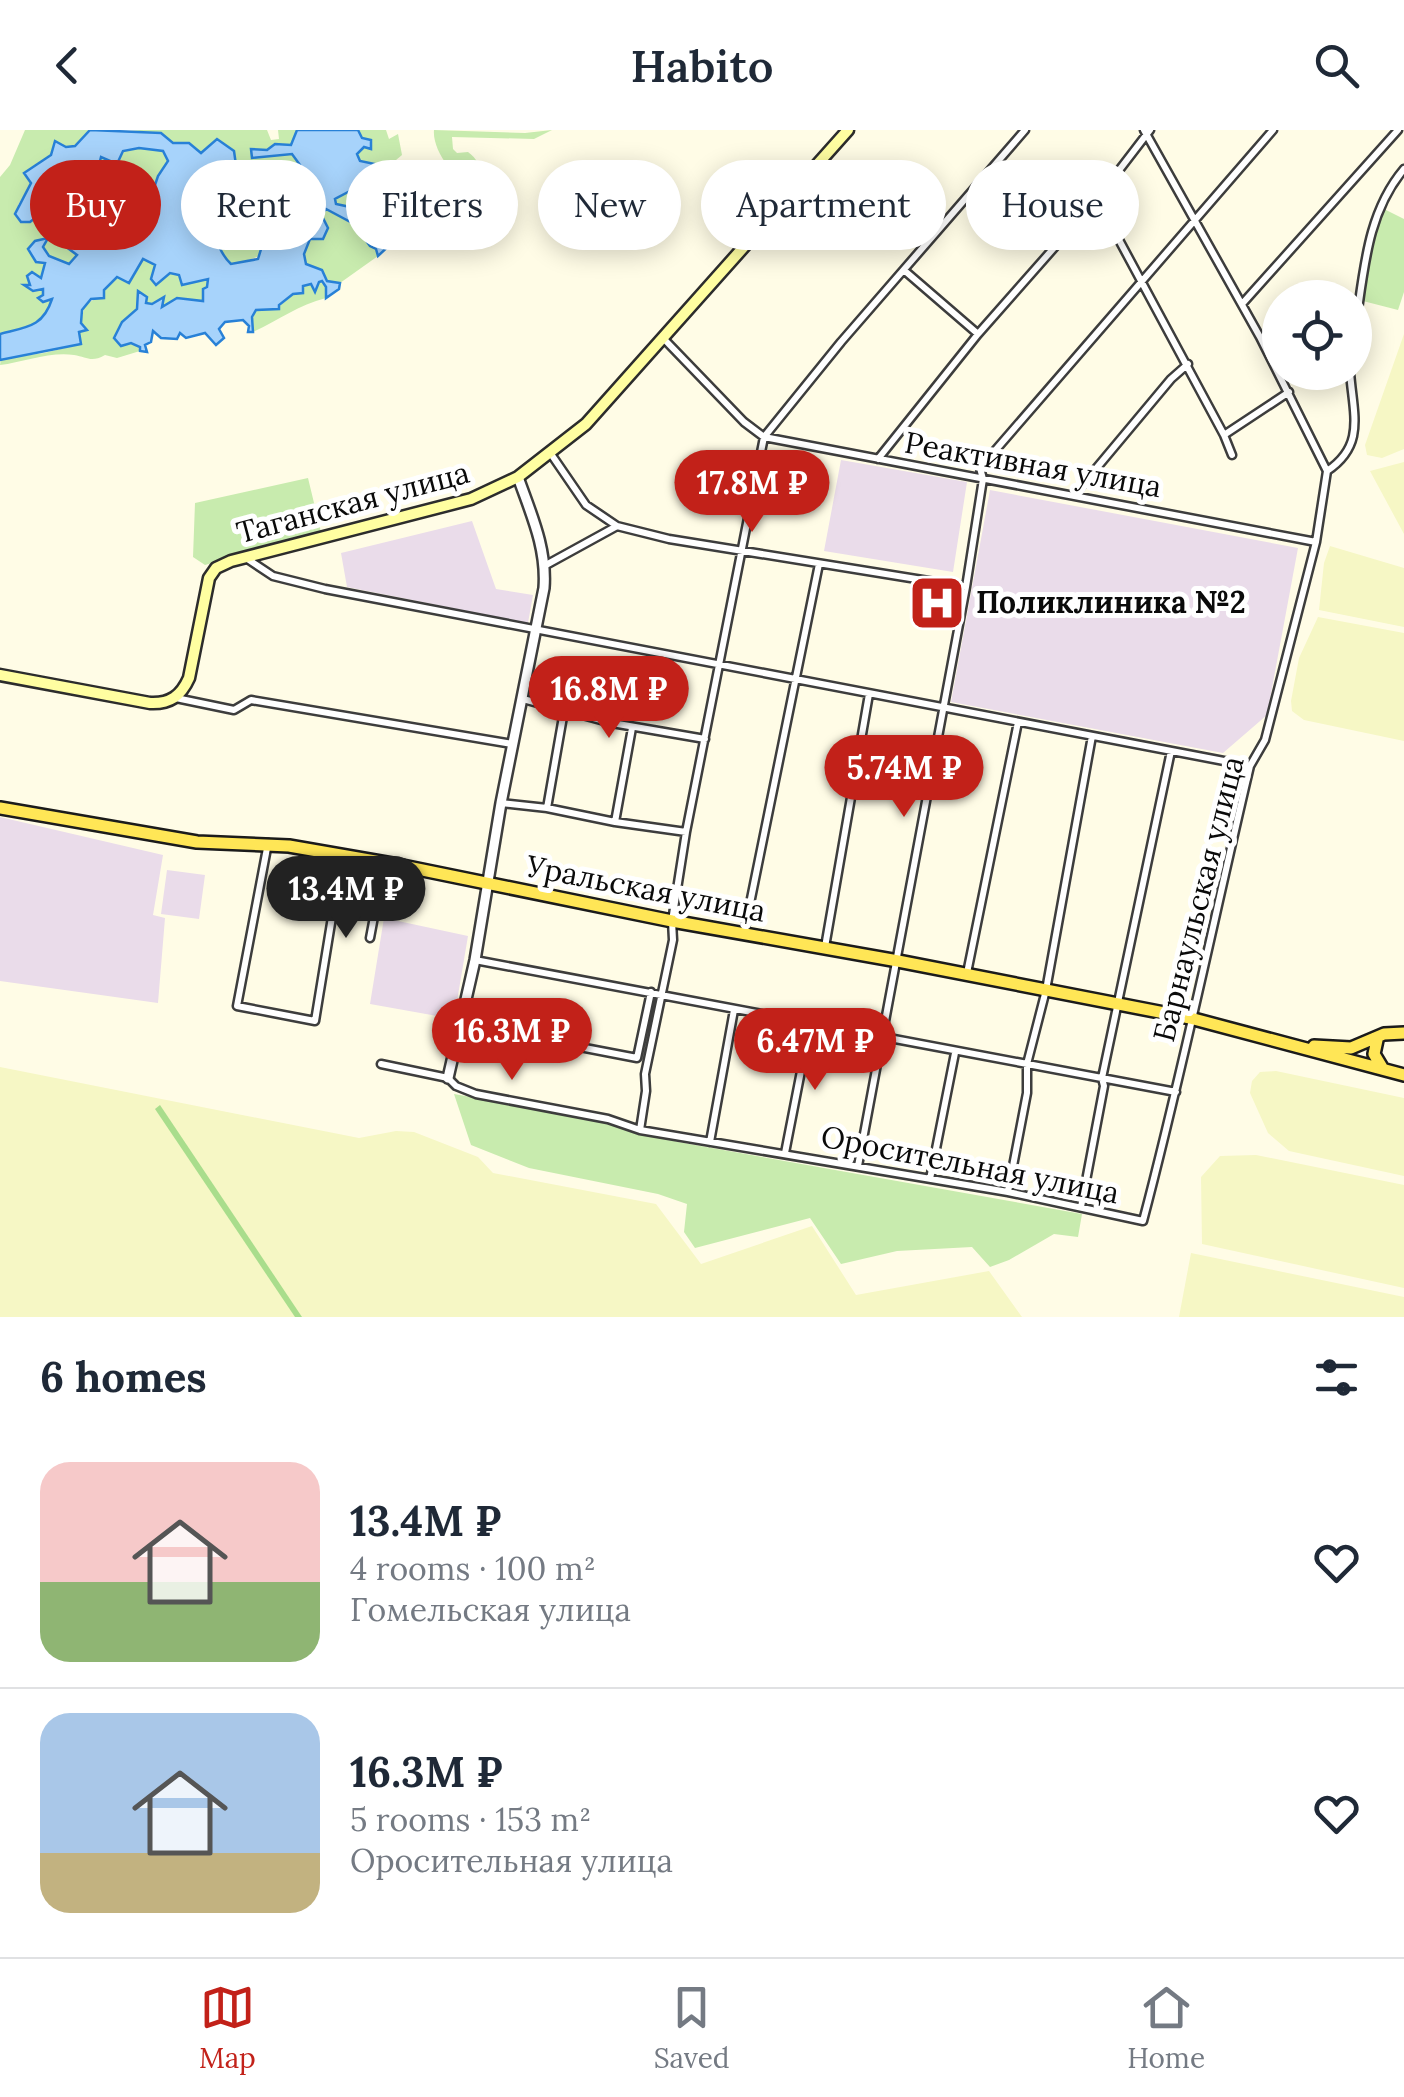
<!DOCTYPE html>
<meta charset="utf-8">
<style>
body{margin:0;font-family:Lora,serif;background:#f6f6f7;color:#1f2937;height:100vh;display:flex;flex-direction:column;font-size:38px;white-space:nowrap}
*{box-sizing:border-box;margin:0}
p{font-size:32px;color:#747a83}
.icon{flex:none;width:55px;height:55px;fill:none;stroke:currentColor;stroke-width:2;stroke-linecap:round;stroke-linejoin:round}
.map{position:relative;height:1187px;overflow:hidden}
.panel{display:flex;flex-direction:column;background:#fff;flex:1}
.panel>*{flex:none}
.top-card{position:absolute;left:30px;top:30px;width:1345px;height:90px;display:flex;gap:20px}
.tools{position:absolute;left:1262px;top:150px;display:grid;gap:20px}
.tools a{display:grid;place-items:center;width:110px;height:110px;border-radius:50%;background:#fff;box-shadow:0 5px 25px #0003;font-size:50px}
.price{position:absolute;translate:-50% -85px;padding:0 22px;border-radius:35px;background:#c22119;color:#fff;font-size:32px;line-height:65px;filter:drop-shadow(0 2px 5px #0008)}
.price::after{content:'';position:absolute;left:50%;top:60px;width:30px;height:22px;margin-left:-15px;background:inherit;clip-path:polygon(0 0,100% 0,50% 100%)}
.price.active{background:#222;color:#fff}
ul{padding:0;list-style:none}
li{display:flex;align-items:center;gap:30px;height:250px;padding:0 40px}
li+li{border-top:2px solid #e0e1e3}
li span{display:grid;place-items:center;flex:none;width:280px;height:200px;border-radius:30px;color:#555}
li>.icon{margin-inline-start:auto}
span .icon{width:120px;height:120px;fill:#fffc;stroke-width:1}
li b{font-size:42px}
h2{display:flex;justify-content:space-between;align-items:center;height:120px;padding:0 40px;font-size:42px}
.chip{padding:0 35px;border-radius:45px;background:#fff;box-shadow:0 5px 25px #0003;font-size:35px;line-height:90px}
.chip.active{background:#c22119;color:#fff}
header{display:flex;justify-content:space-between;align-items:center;height:130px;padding:0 40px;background:#fff;font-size:45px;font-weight:600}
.dock{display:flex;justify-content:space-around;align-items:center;height:140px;border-top:2px solid #e0e1e3;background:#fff;font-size:28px;color:#747a83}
.dock a{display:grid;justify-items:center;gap:5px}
.dock .active{color:#c22119}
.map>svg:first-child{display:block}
.industrial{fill:#eadcea}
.farmland{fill:#f6f7c5}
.green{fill:#c8ebae}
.forest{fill:#a9dd8c}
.water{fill:#a7d3fb;stroke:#2881d7;stroke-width:2.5}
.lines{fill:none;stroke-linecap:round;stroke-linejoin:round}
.minor-casing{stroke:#3d3d3d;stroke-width:11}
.tertiary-casing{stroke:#3d3d3d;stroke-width:14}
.secondary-casing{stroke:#2c2c2c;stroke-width:15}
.primary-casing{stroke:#1b1b1b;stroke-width:16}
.minor{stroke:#fff;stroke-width:6}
.tertiary{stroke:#fff;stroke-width:9}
.secondary{stroke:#fffea1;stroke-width:10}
.primary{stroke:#ffe656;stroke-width:11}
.labels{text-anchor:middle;stroke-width:10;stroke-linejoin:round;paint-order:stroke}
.street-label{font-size:30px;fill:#0a0a0a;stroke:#fff}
.poi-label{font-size:30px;font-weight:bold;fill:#0a0a0a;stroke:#fff;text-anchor:start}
</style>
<header><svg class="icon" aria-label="back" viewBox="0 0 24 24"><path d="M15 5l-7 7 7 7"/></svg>Habito<svg class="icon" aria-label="search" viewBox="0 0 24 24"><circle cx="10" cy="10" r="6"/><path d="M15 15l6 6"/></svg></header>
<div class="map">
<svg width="1404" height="1187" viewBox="0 0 1404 1187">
<rect width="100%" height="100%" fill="#fffce6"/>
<path class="industrial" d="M841 330 967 352 953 442 824 421Z
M990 360 1298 418 1267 585 1223 623 951 572Z
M472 391 496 459 533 465 528 493 347 457 341 423Z
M0 687 163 725 153 785 165 788 158 873 0 851Z
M167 740 205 745 199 789 161 784Z
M384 788 468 806 454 889 370 874Z"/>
<path class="farmland" d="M1404 204V319L1382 328 1367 325 1365 315Z
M1404 332V404L1370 341Z
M1330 416 1404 438V497L1319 480 1324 433Z
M1318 487 1404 503V611L1304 590 1292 581 1291 571 1299 528Z
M0 937 359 1008 396 1001 414 1002 478 1027 493 1043 656 1074 701 1134 812 1096 856 1165 989 1141 1022 1187H0Z
M1276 941 1404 968V1046L1289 1021 1268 1003 1250 963 1252 951 1260 942Z
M1256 1025 1404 1055V1158L1202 1114 1201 1047 1220 1026Z
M1191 1123 1404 1167V1187H1179Z"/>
<path class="green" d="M25 0H90L75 16H53L51 25 24 43 31 53 18 75 39 86C49 72 58 71 75 71L96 47 101 27 139 18 164 21 168 31 158 46 152 64 122 77 113 72 95 79 96 88 105 81 121 86 104 101 91 118 80 114 71 93 57 99V110L77 125 69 134 49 126 43 117 47 108 35 111 46 133 41 149 43 165 53 168C43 196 27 197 0 204V47L10 35Z
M130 0H267L271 10 279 9 278 0H297L291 15 275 14 267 20 252 19 267 27 292 24 300 35 302 49 293 58 256 41 231 85 235 98 245 108 264 96 280 95C276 123 257 129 231 134L220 123 209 79 197 74 192 65 210 52 201 23 173 13 161 3Z
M358 0H386L389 9 398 4 402 25 396 30 398 37 360 31 357 24 364 17 371 18V10L363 9Z
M434 0 525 3 552 0 534 9 452 7 453 19 457 23 468 22C478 29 483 41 481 53L477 56C456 54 432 20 434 0Z
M370 40 406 44 395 62 385 69 391 75 386 90 375 94V90C361 94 357 89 350 77L336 74 335 69 351 61 353 73 362 69V61L373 55 363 50Z
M1382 78 1404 89V162L1398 180 1363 171 1375 101Z
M326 79C345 89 371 104 378 126L340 153 327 151 322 140 306 134 304 124 310 109H323L328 98 320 84Z
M143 129 156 135V155L169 143 179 145 182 155 208 148 204 172 172 173 161 178 163 168 152 174 139 172 137 179 122 192 126 213 137 215 140 221 117 228 105 225C91 233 87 227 74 225 52 221 23 232 0 235L1 229 44 223 81 214 79 201 85 174 98 168 117 146 124 151 136 142Z
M319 151 326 157V168C298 175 279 190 253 202L252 191 256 180 276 179 294 164 302 163 303 156 310 153 315 161Z
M308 348 321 402 205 435 193 427 195 373Z
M454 964 598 990 678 1012 1082 1084 1078 1107 1054 1104 1009 1130 990 1137 972 1117 897 1121 841 1134 810 1088 695 1118 684 1102 687 1074 658 1064 529 1038 471 1015Z"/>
<path class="forest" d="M160 975 302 1187H295L155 979Z"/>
<path class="water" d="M90 0 161 3 173 13H189L201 23 217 9 234 21 236 35 228 49 210 52 192 65 197 74 205 73C216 94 213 117 231 134L258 129 262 116 278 110 280 95 264 96 245 108C224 87 232 66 247 43L257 41 293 58 302 49 300 35 292 24 252 28 251 19 267 20 275 14 291 15 297 0H358L362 8 371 10V19L364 17 357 24 360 31 384 36 389 33 403 38 406 44 370 40 363 50 373 55V64L363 62V66L354 75 350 61 335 69 336 74 350 77 361 91 375 90 371 97 390 104 393 112 378 126 376 119 370 116 354 94 326 79 321 84 328 98 323 109H310L304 124 306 134 322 140 327 151 340 153 339 159 326 168V157L322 151 319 152 315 162 311 154 303 156V163L293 164 279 175V179L256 180 252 187 253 202H248L249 196 243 190 225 192 219 199 224 208 216 215 205 203 186 208 180 203 177 209 161 208 153 201 151 212 145 215 147 222 140 221V217L131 213 121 216 114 208 122 192 137 179 138 161 147 167 146 173 152 174 164 167 162 177 177 168 203 171V159L207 157 208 149 182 155 179 145 170 143 156 155 151 149 155 135 143 129 129 153 117 147 104 160V168L91 169 82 180 81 193 87 200 79 202 81 214 0 230V204C27 197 43 197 52 169L43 172 38 168 43 165V159L33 161 24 155H30L27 146 32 142 41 148 45 133 36 132 28 119 35 111 48 108 43 117 49 126 69 134 77 125 57 110V98L71 93 79 103 80 114 91 118 121 86 105 81 90 99 84 97 82 89 113 72 122 77 136 64H152L158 46 168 31 163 21 139 18 123 21 117 34 101 27 96 47 99 63 90 69 57 71 30 92H21L15 84 31 53 24 43 51 25 55 11 66 17 75 16Z"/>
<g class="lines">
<g class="minor-casing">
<path id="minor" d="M1144 0 1260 207 1327 341
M1097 69 1224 305 1289 262
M905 141 978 204
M1242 174 1398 0
M1355 200C1364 143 1366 84 1404 39
M663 208 744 292 764 307 1316 412
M1224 305 1232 325
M551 324 586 375 617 396 669 409 966 457
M878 329 978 204 1097 69 1150 0
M1327 341C1366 315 1353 284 1350 242
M1074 365 1171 249 1188 234
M246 428 273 446 325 459 1250 636
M546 435 617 396
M176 568 234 580 251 570 512 614
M523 569 612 593 705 609
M501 673 547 678 615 692 686 702
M547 678 564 581
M615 692 632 598
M268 713 237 876 315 891 342 726
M744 803 819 434
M370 808 379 760 378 733
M825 817 869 564
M475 830 1176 962
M967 843 1018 592
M460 894 637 928 651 862
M381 934 448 948 456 956 476 964 608 989 640 1000 1008 1062 1143 1091C1183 940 1214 788 1250 636L1265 610 1316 412 1327 341
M640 1000 646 961 645 944 673 810 672 791 686 702 764 307 841 212 1025 0
M710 1012 734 880
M785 1023 810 895
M858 1036 966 457 983 349 980 338 1273 0
M930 1049 955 923
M1008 1062 1027 963V934L1046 860 1092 606
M1081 1077 1104 956 1102 948 1171 621"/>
</g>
<g class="tertiary-casing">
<path id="tertiary" d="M448 948 475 830 501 673 544 458C547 418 531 384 518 347"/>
</g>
<g class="secondary-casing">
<path id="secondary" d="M0 545 150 573C170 574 181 566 189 548L209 448 216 438 231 431 471 369 518 347 586 294 848 0"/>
</g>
<g class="primary-casing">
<path id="primary" d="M0 678 197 712 289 716 398 735 672 791 898 831 1190 888 1404 945
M1377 910 1374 924 1383 939
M1314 916 1351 918 1384 904 1404 903"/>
</g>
<use href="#minor" class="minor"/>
<use href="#tertiary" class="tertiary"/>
<use href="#secondary" class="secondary"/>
<use href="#primary" class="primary"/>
</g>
<defs>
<g id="hospital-square" transform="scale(2.875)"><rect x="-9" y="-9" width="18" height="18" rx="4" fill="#c22119" stroke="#fff"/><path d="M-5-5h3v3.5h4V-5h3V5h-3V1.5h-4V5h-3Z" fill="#fff"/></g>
</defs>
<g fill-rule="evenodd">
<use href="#hospital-square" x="937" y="473"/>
</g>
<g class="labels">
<g class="street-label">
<text transform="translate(1033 335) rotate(10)" y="10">Реактивная улица</text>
<text transform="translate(353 373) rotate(-15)" y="10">Таганская улица</text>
<text transform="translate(646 759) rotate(11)" y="10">Уральская улица</text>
<text transform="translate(1199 769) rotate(-76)" y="10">Барнаульская улица</text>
<text transform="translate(970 1035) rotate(11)" y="10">Оросительная улица</text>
</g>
<g class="poi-label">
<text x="976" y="483">Поликлиника №2</text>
</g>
</g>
</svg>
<div class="tools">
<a><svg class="icon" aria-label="locate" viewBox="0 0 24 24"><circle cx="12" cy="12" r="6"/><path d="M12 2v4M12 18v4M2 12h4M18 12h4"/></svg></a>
</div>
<b class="price" style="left:752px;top:405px">17.8M ₽</b>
<b class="price" style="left:609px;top:611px">16.8M ₽</b>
<b class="price" style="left:904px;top:690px">5.74M ₽</b>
<b class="price active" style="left:346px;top:811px">13.4M ₽</b>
<b class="price" style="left:512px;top:953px">16.3M ₽</b>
<b class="price" style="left:815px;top:963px">6.47M ₽</b>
<div class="top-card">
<a class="chip active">Buy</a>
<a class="chip">Rent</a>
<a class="chip">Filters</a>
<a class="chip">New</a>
<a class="chip">Apartment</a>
<a class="chip">House</a>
</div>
</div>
<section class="panel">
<h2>6 homes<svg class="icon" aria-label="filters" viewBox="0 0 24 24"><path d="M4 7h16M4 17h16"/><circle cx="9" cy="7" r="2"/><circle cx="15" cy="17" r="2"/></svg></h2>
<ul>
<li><span style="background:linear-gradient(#f6c9c9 60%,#8fb573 0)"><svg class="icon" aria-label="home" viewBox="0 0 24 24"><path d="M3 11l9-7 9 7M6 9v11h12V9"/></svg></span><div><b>13.4M ₽</b><p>4 rooms · 100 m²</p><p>Гомельская улица</p></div><svg class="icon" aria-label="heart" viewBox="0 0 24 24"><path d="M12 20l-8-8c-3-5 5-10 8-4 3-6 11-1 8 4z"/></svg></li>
<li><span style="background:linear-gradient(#a9c7e8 70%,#c2b280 0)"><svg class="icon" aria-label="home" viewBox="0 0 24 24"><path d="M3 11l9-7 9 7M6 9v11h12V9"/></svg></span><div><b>16.3M ₽</b><p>5 rooms · 153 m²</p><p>Оросительная улица</p></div><svg class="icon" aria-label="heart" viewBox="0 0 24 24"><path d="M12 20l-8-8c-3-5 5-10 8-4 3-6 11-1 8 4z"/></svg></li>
</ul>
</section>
<nav class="dock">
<a class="active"><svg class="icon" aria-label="map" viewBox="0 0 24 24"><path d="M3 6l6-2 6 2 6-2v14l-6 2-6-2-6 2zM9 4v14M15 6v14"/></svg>Map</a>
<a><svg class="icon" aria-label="saved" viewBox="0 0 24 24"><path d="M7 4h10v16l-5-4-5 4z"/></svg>Saved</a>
<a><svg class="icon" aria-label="home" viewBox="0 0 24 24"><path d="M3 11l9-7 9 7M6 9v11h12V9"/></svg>Home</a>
</nav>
